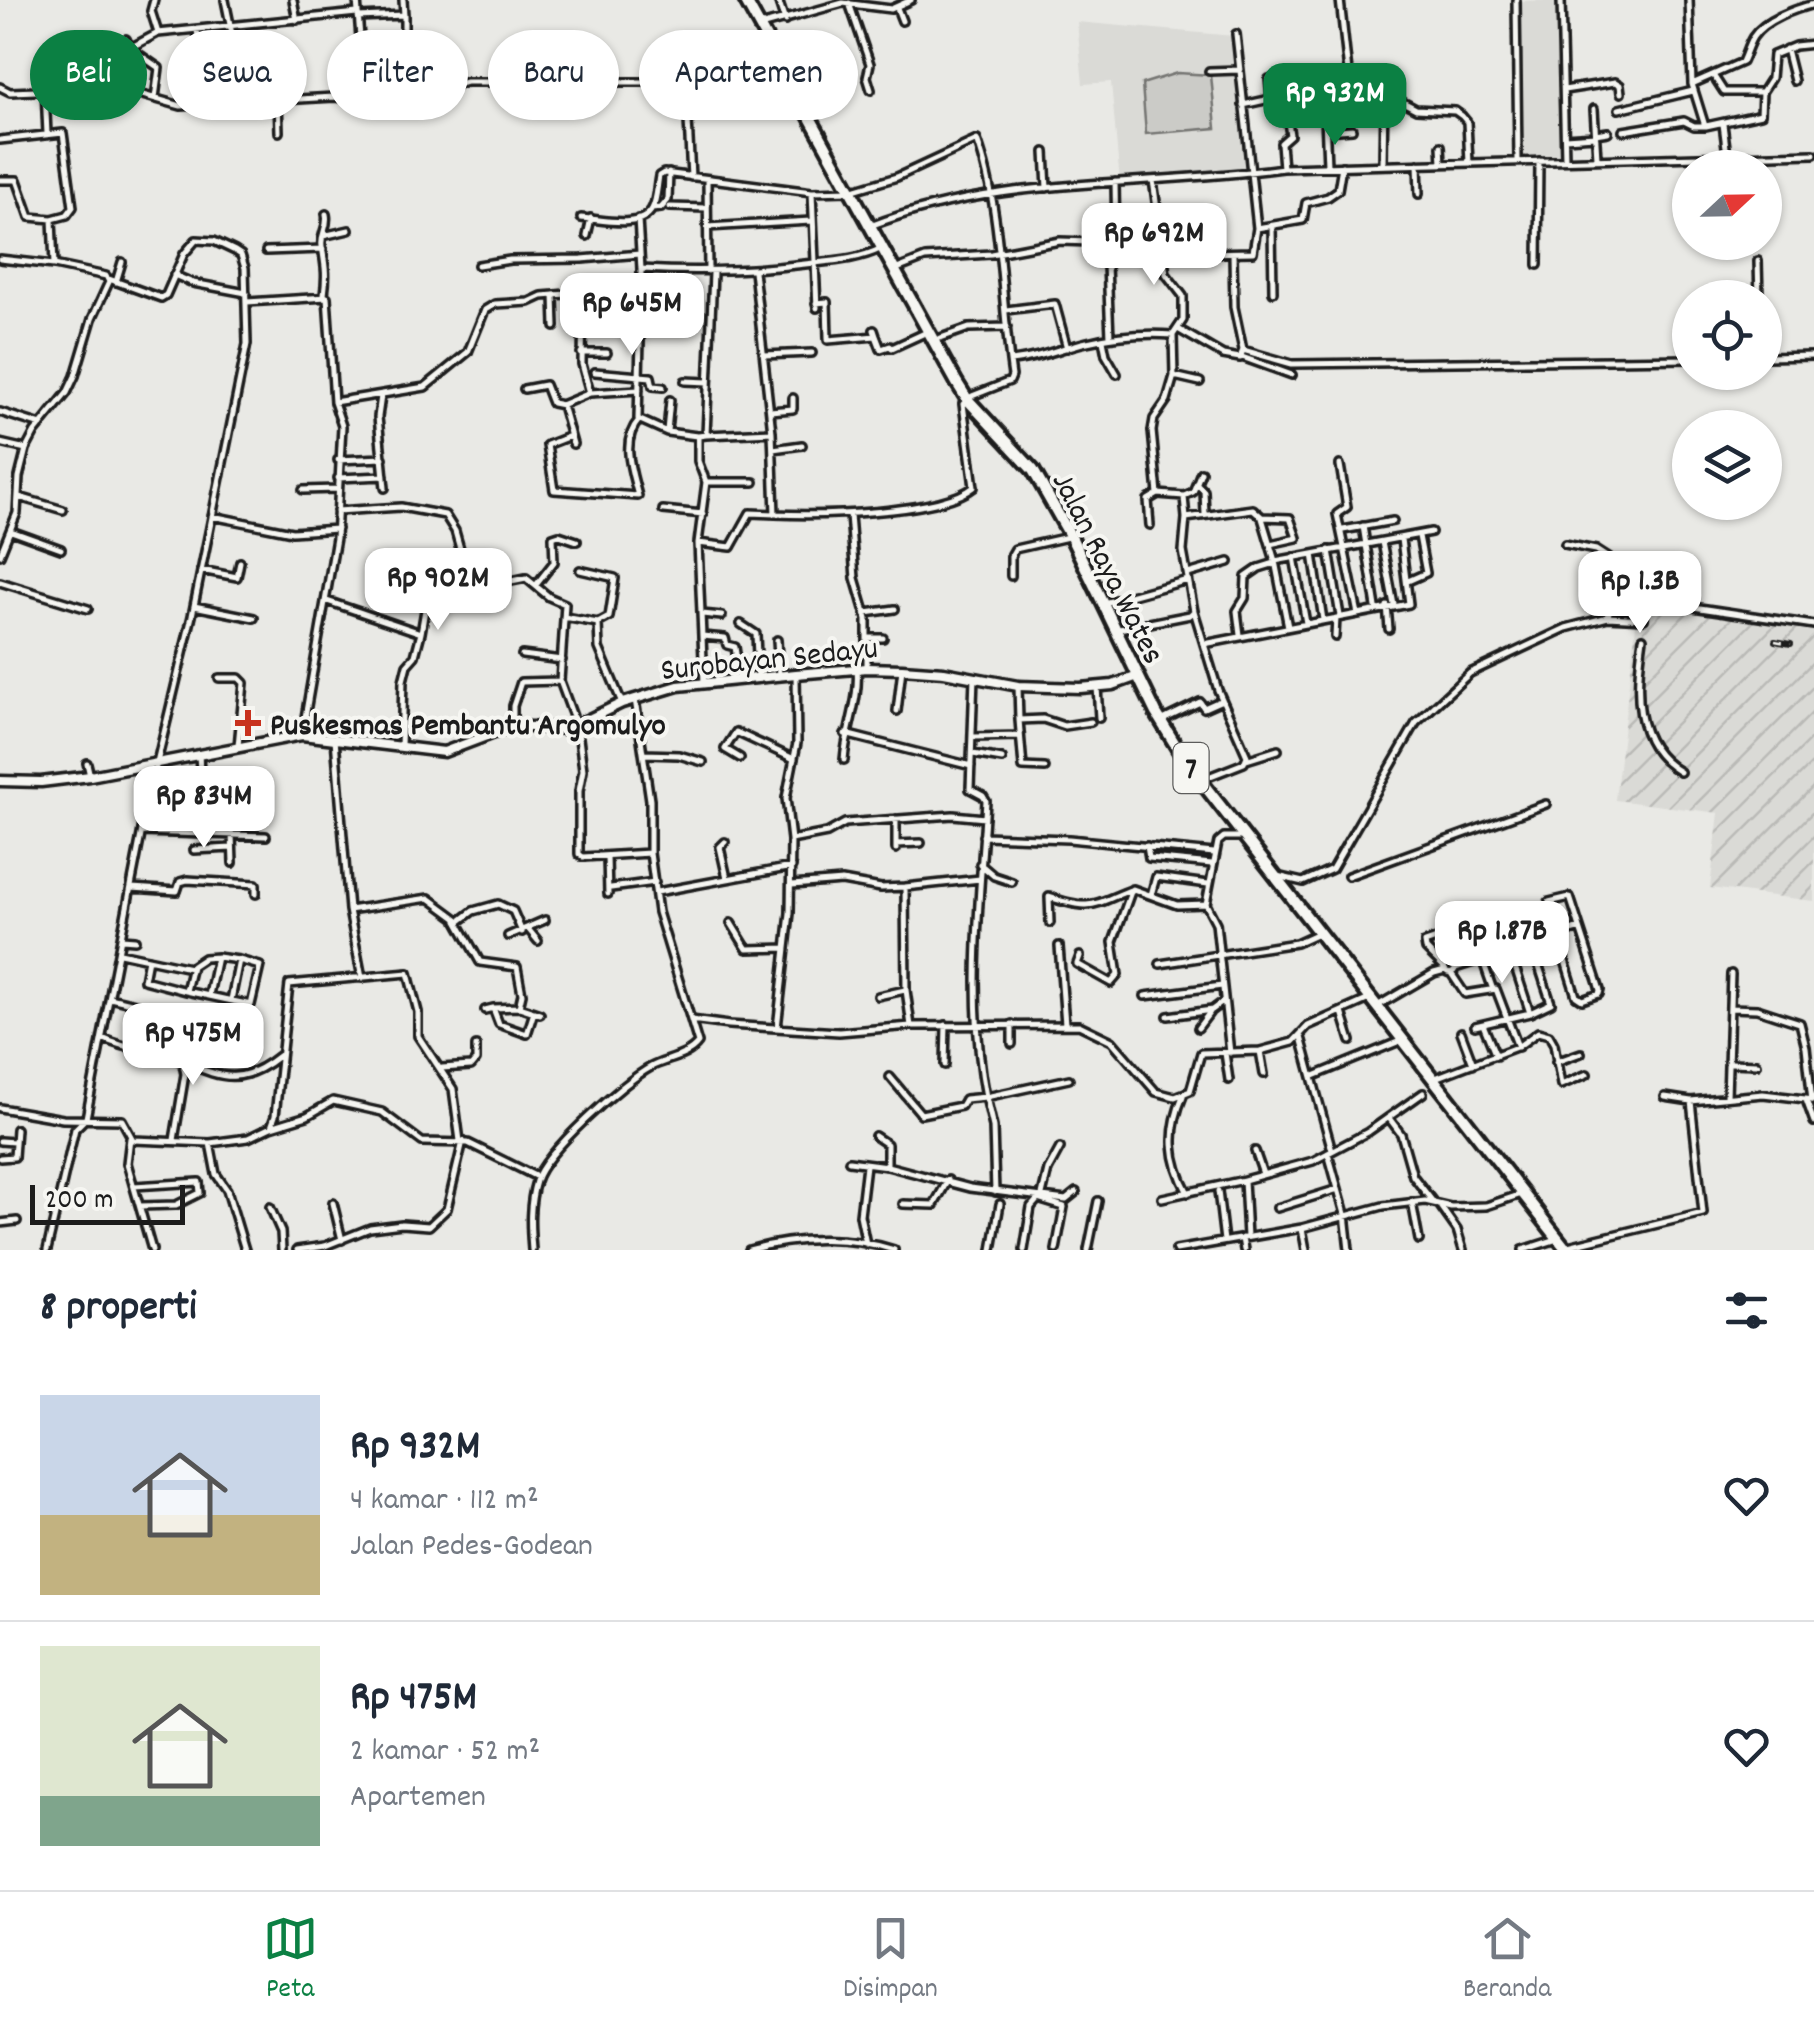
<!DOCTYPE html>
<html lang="id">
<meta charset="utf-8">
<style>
body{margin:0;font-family:Dekko,sans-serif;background:#f6f6f7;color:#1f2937;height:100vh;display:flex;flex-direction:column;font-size:38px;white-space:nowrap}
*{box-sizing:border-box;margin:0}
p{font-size:32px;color:#747a83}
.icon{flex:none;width:55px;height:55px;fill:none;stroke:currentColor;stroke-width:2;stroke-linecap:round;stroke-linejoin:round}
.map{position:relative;height:1250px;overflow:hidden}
.panel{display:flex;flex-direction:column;background:#fff;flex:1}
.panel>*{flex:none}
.top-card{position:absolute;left:30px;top:30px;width:1000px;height:90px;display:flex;gap:20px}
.needle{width:65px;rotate:68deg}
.fabs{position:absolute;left:1672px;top:150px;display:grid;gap:20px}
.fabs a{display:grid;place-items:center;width:110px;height:110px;border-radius:50%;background:#fff;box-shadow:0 2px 8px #0004;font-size:50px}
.scale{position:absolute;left:30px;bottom:25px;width:155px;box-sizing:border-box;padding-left:10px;border:5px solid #1c1c1c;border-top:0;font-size:28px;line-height:35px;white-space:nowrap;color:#1c1c1c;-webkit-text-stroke:8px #f6f6f2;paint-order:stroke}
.price{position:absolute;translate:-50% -85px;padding:0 22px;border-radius:20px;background:#fff;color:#222;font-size:32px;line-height:65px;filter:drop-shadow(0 2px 5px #0008)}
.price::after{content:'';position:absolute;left:50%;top:60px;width:30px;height:22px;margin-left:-15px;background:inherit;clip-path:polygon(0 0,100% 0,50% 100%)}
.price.selected{background:#0b8043;color:#fff}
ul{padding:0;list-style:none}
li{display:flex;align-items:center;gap:30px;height:250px;padding:0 40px}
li+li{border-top:2px solid #e0e1e3}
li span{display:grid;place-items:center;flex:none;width:280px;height:200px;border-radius:0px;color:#555}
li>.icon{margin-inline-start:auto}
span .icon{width:120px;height:120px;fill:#fffc;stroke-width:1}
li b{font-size:42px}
h2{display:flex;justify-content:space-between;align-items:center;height:120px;padding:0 40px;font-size:42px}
.pill{padding:0 35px;border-radius:45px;background:#fff;box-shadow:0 2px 8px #0004;font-size:35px;line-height:90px}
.pill.selected{background:#0b8043;color:#fff}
.tabs{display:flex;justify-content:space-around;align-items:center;height:140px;border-top:2px solid #e0e1e3;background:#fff;font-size:28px;color:#747a83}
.tabs a{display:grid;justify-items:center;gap:5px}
.tabs .selected{color:#0b8043}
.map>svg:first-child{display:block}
.built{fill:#dadad6}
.industrial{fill:url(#industrial-furrows)}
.green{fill:#cbcbc7;stroke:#747472;stroke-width:2.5}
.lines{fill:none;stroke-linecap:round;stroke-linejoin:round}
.minor-casing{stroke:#1c1c1c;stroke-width:12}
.major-casing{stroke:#1c1c1c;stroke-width:15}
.highway-casing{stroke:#1c1c1c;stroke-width:18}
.minor{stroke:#f6f6f2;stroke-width:5}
.major{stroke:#f6f6f2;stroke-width:8}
.highway{stroke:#f6f6f2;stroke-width:10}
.rail-casing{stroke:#1c1c1c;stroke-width:6}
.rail{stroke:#f6f6f2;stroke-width:2.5;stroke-dasharray:8;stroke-linecap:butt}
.poi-dot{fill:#c8321e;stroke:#f6f6f2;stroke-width:4}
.labels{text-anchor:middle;stroke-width:8;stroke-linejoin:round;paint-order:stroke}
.shield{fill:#f6f6f2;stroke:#5d5d5c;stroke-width:2.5}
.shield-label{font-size:30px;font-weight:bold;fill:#1c1c1c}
.street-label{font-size:32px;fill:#1c1c1c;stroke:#f6f6f2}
.poi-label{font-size:32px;font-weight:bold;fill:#1c1c1c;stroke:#f6f6f2;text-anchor:start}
</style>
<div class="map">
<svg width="1814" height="1250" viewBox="0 0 1814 1250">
<defs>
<pattern id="industrial-furrows" width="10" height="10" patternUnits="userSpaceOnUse" patternTransform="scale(2.5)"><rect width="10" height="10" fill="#dadad6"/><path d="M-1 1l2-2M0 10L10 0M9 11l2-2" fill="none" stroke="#babab7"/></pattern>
</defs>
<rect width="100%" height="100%" fill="#e9e9e5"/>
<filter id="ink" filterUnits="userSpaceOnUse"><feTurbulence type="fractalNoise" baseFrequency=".01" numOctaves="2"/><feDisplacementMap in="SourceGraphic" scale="20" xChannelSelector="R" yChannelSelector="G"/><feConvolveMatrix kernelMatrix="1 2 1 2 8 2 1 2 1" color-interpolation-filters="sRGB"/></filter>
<g filter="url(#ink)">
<path class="built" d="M1558 0 1562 155 1520 156 1517 1Z
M1077 22 1234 36 1250 167 1120 183 1111 82 1083 84Z"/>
<path class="industrial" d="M1639 600 1725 616 1814 627V901L1710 888 1719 813 1615 800Z"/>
<path class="green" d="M1177 73 1211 75 1216 128 1146 134 1142 84Z"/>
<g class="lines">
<g class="minor-casing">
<path id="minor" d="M154 0 151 11 158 33
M225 0 246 103
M293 0 297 20
M357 0 361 50 371 65 372 99
M403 0 404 15
M778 0 785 21
M1340 0 1350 90
M1516 0 1518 161
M1561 0 1565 159
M1689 0 1692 84 1705 126
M849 3 870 64 867 77 871 90
M897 8 902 21
M358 17 404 15V101
M760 26 843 3 891 9 911 0
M197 30 203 68 217 106
M126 39 130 48 159 68 155 98
M130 48 158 33 357 13
M1786 49 1794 81
M1209 71 1239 70
M1713 75 1724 92H1761
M1269 79 1271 99
M686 82 691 177
M1692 84 1742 62C1746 54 1748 45 1753 37 1764 20 1795 9 1814 4
M0 87 10 92 118 88 181 106 334 97 397 103 431 100 450 87 466 82H788
M45 90 47 134
M1564 90 1615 82 1620 85 1621 93
M1324 92 1327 166
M278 100 279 132
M1243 105 1302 92H1384L1416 109 1455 111 1462 116 1467 122 1469 163
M1594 109 1597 158
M1619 109 1693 91
M1723 124 1727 155
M1326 131 1352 129
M1623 131 1684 121 1694 126H1706L1761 114 1762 92 1771 78 1773 55 1795 46 1814 44
M1595 134 1608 132
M1565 138 1595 136
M0 140 63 133 73 207 67 215 52 219 54 265
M1441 146 1442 163
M1045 152 1047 188
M1383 164 1384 92
M1418 164 1419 194
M1283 168 1281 143 1290 135 1284 96
M707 179 708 271
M0 180H17L30 217 52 219
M1153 180 1166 274 1183 296V320L1173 335 1174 376 1167 400 1154 419 1152 431 1158 494 1184 496 1193 492 1201 472
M1115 182 1116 242
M812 192 817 308
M670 207 707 208
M652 209 661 208 668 200 669 173
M581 218C600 219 641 230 652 209 657 200 657 186 659 176L664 173 812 192 850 191 897 177 977 140C1002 209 1001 303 1012 376L1010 381 972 396 963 404 974 487C941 514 818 516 775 514L772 432 754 271
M638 219 641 269
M1159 222 1200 221
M870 226C1003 174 1143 188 1283 168L1814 154
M1272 226 1273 292
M707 227 811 221
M1257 228 1303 220 1306 203 1328 197 1338 190 1342 166
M323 236 349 230
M587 236 591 218
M1106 241 1110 337
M266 251 323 249
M1233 254 1234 307 1243 350 1292 364 1690 359
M0 259 54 265 106 276 109 282 92 319 75 376 67 393 35 432 26 449 19 477 17 513 0 555
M1758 261 1759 298
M478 265 510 260 582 259 640 254
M1538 265 1539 161
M897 269 925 258 991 254 1060 241 1123 243 1152 254 1253 252 1257 228 1236 34
M174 275 193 283 246 293
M116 282 122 262
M324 295C327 273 325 266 322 246 320 234 329 227 326 214
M554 295 555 327
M583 296 582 364 590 393 639 390
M641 300 638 419 667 432 697 436
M247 302 327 297 334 402
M816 303 827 302 828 338
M1006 310 1055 304 1067 348
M1178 329 1223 355 1240 358 1243 350
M876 336 881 349 890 346 892 348 927 332
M828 340 876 336 874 330
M935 340 969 328 1007 327
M1103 340 1106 355 1117 374
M581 353H607
M764 355 812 353
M1242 357 1292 375
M1765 357 1814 356
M1010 361C1038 359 1060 348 1087 342 1116 335 1143 333 1173 335
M595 372 651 377 653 386 663 387
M1174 376 1200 382
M685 381 708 382
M524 389 545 385 552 403 562 405 573 444
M381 396 378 417 385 488
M561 405 590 393
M770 411 793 409V398
M0 412 41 425
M667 431 670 400
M706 435 772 432
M570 436 547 445 554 490 638 496C632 472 620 441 639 420
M0 443 26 449
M773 449 802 445
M338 460 383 458
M1340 465 1347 507 1337 514 1358 614
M338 478 384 476
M706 482H754
M1198 485 1204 491 1205 514
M303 490 337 489
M19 497 63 510
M663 510 703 514
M337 511 401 507 445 515 455 531 471 588
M850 515 855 578 867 619V668
M212 516 292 532 337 529
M1186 518 1253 509 1262 517 1290 518 1297 538 1270 544
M1262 518 1275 561 1288 627
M1150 525 1148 500 1158 494
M1363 526 1376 607
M1343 530 1393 521
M11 531 61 549
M1382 542 1394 605
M698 543 731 547 750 513 775 514
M1565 544 1596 550 1627 570H1664L1668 575 1667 603
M1329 550 1340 616
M1313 554 1323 620
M1294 557 1306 623
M1275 561 1431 532
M201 570 237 577 240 562
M1188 574 1229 562
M1011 576V556L1015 549 1068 537
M1408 581 1426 573 1419 536
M0 582 88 609
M536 585 554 562 553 537 559 535 577 541
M327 601 421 633 415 656 407 665 403 681 401 746
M1104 603 1188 580
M194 606 254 618
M1387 606 1389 629
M1194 611 1204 644
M866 613 895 609
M702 614 722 616
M564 617 598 623 609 617 615 578 580 570
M1608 617 1644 619 1646 600 1814 625
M598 623 599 648 622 703
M741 624 756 634 758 678
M1119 629 1190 615 1194 611 1183 551 1186 518 1184 497
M421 633 427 598 526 578 549 597 565 604 560 681 578 730 583 770 579 791V854L583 857 650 853
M1240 635 1237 611 1245 598 1246 577 1259 568 1275 563
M702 636 725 638 727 645 735 647 740 680
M1335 637 1336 618
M869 638H883
M1643 638C1636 688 1631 743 1680 772
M777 640 779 676
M522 655 562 660
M974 677 970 789 983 796 986 801C980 898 967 1001 986 1097L1069 1079
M219 678H239L244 683 238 746
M704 683 698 543 706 482 698 461V436L706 435 713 273
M1018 686 1019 720 1043 719 1064 726 1091 722
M1097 687 1099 718
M897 711 902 669
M1019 720 1023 767 1045 768
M1163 720 1200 702 1204 708 1222 700
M513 726V706L521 682 560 681
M845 734 971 766
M302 735 336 538 342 426 334 402 425 387 468 352 485 310 495 304 529 302 542 296 567 294 641 300V269C697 272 750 271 805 264 832 261 858 260 882 248
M974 737 1020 736
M335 739 349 910 362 978
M199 754 201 791
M644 754 679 755 703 762
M973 754 1002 759
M740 758 725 749 736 732 794 759
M844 760C846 730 860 699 857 669
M1246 760 1278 750
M87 763 90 776
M1203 779 1244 763 1247 756 1218 690 1204 644 1409 604 1401 539
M896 819V849
M143 832 266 836
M232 834 233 863
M983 836 1069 839 1214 853
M791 840 827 833 845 823 953 815 985 818
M725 842 720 847 727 878
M896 844 921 843
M1147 846 1149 858 1212 864
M194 850 232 848
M607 857 608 894
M980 864 994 876 1012 882
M1277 876 1303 882 1332 869 1416 723 1470 673 1566 628 1608 617 1618 567
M1348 876 1546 804
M792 885 842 881 881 888 905 887 980 879
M905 887 906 990 911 1026
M132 888 177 891 180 882 187 880 256 884V894
M611 888 655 882
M657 892 792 867
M1151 895 1156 877 1208 884
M1570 897 1600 990 1599 994 1582 1000 1576 996 1548 906 1549 902Z
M349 910 429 898 460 921 473 911 498 904 513 911 522 932
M457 921 480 962 517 967 522 994 519 1007 540 1014
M731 923 747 949 786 948
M1050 923 1049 897C1094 912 1093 904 1133 889L1177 905 1206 904
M529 930 538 941
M1446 935 1453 957 1452 962
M508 936 545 920
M122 939 135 940
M1059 946 1065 1024
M120 953 190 968
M1080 956 1077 964 1111 983 1118 975 1113 942 1132 889
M217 957 239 960
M148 959 144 980 186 991 192 966 204 958 217 957 209 995
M1444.5 967a5.5 5.5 0 1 1 11 0a5.5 5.5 0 1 1-11 0Z
M1160 964 1296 943 1318 933
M1444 967 1426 949 1425 943 1471 927 1492 987
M1455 968 1580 928
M1451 973 1465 994 1496 989 1518 1047
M186 991 251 1005 260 966 239 960 231 1000
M878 996 905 990
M1145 996 1222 986
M110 998 216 1023
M1379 1005 1434 973 1445 970
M493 1008 519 1007
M1731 1008 1757 1009 1800 1023 1806 1047 1812 1101
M485 1010 493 1008 499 1024 527 1034 534 1012
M1342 1012 1351 1041
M1168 1016 1212 1010 1224 1001
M691 1020 729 1025 839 1032 911 1026 1079 1025 1112 1041 1156 1092 1175 1097 1190 1091 1201 1053 1260 1051 1293 1042 1308 1026 1367 1000
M1475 1026 1530 1013 1551 1003 1521 912 1501 917 1500 921 1530 1013
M1484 1027 1496 1056
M777 1028 790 913 791 840 786 798 797 743 796 674
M1198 1028 1210 1012
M1461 1032 1473 1064
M1301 1037 1332 1150
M102 1038C130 1051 152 1050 178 1060 221 1077 239 1088 280 1055
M1012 1044V1024
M1260 1051 1264 1074
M1225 1053 1229 1080
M1230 1053 1216 923 1206 904 1218 842 1224 837H1241
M1556 1062 1581 1053
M1731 1063 1757 1064
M945 1065 946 1025
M442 1068 471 1066 476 1060V1046
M1314 1076 1400 1041
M890 1077 921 1114 961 1106 965 1099 986 1097 993 1127 995 1192
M1435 1078 1519 1046 1538 1032 1549 1035 1554 1044 1561 1085 1587 1074
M1183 1096C1168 1131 1170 1160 1188 1193
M1665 1097 1691 1101
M1727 1097 1731 974
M1806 1100 1814 1122
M0 1108 63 1119 122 1120 133 1140 210 1143 248 1138 271 1127 307 1116 333 1101 382 1112 422 1142 468 1143 537 1177
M1389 1118 1401 1134 1413 1176 1433 1202
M271 1127 275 1116 289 984 408 973 418 1012V1036L453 1089 460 1141
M875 1136 887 1144V1166L891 1167 970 1188 1066 1200 1076 1192
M130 1138 127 1163 152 1250
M174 1140 185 1074 183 1064
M0 1141 14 1142
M210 1143 216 1174 227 1190 245 1250
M1255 1151 1263 1174
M1328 1153 1345 1214 1349 1250
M0 1158 14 1157 16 1129
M849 1161 887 1166
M1244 1180 1313 1161 1368 1132 1423 1093
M134 1186 199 1182 200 1193 176 1205 140 1206
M1218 1191 1224 1241
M1042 1195 1048 1170 1060 1148
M1162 1198 1244 1180 1247 1237
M1412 1202 1419 1240
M333 1203 342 1240
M903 1204 934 1205 948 1180
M1440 1206 1457 1230 1463 1250
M270 1207 281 1232 282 1250
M1277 1208 1338 1189
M0 1223 17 1221
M1302 1228 1306 1250
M1242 1238 1244 1250
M866 1244 860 1215 866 1165
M1568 1246 1703 1213 1691 1101 1763 1094 1814 1100
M47 1250 75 1129 86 1118 147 804 192 616 247 344 245 268 241 255 235 251 214 241 196 240 184 254 166 295 161 298 109 279
M297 1250 325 1246 370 1228 402 1224 429 1226 447 1209 463 1141
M532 1250C530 1226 529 1204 536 1181 545 1152 623 1082 651 1067 666 1059 688 1057 698 1043L658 912 650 853V800L635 699
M749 1250C795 1237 848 1235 894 1250
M992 1250 1000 1204
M1024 1250 1031 1207 1038 1199 1064 1207 1056 1250
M1088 1250 1098 1201
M1176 1250 1302 1228 1383 1206 1425 1201 1451 1207 1486 1206 1519 1195
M1523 1250 1554 1240"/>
</g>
<g class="major-casing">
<path id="major" d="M0 781 41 782 90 776 302 735 444 752 513 726 568 729 622 703 678 686 796 674 867 668 902 669 944 672 1018 686 1080 688 1113 685 1138 676"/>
</g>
<g class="highway-casing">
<path id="highway" d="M745 0 957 383 967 399 1033 470 1071 537 1156 713 1186 762 1567 1250"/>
</g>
<use href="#minor" class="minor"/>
<use href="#major" class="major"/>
<use href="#highway" class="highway"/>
<g class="rail-casing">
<path id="rail" d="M1775 641 1791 644"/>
</g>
<use href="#rail" class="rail"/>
</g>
</g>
<path class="poi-dot" d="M243 708h10v10h10v10h-10v10h-10v-10h-10v-10h10z"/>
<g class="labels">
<rect class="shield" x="1173.5" y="743" width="35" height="50" rx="8"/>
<g class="shield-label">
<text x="1191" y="778">7</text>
</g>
<g class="street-label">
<text transform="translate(1110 567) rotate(63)" y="11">Jalan Raya Wates</text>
<text transform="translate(769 657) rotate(-6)" y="11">Surobayan Sedayu</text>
</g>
<g class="poi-label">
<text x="270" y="734">Puskesmas Pembantu Argomulyo</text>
</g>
</g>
</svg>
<div class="fabs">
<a><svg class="needle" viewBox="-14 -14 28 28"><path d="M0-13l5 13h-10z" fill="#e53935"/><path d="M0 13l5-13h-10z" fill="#747a83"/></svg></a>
<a><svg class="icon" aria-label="locate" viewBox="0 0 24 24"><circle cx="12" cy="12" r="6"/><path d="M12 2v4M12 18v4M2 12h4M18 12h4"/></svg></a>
<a><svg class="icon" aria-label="layers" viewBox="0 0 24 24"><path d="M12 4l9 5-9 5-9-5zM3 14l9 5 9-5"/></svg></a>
</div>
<div class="scale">200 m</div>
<b class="price selected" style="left:1335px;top:148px">Rp 932M</b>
<b class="price" style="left:1154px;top:288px">Rp 692M</b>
<b class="price" style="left:632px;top:358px">Rp 645M</b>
<b class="price" style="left:438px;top:633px">Rp 902M</b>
<b class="price" style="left:1640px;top:636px">Rp 1.3B</b>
<b class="price" style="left:204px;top:851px">Rp 834M</b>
<b class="price" style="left:1502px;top:986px">Rp 1.87B</b>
<b class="price" style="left:193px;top:1088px">Rp 475M</b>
<div class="top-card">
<a class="pill selected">Beli</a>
<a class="pill">Sewa</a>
<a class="pill">Filter</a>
<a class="pill">Baru</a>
<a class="pill">Apartemen</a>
</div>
</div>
<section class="panel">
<h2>8 properti<svg class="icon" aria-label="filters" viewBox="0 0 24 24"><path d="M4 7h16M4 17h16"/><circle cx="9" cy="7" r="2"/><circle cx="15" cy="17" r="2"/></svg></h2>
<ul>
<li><span style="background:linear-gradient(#c9d6e8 60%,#c2b280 0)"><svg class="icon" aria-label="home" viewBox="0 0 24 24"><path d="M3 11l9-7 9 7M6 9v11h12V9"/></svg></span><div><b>Rp 932M</b><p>4 kamar · 112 m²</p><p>Jalan Pedes-Godean</p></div><svg class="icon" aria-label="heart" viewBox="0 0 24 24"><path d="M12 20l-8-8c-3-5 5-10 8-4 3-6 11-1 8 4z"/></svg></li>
<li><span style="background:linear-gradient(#dfe7d0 75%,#7fa58c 0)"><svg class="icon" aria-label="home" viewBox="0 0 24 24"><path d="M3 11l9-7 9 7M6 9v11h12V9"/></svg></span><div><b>Rp 475M</b><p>2 kamar · 52 m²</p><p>Apartemen</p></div><svg class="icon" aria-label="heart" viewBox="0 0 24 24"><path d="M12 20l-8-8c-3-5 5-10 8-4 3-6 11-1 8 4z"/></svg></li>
</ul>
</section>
<nav class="tabs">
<a class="selected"><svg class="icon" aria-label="map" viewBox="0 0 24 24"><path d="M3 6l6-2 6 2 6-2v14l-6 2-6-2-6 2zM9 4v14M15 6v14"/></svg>Peta</a>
<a><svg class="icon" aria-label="saved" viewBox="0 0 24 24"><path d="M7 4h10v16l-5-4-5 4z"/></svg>Disimpan</a>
<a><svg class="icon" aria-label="home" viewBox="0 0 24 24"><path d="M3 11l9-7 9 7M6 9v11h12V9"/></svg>Beranda</a>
</nav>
